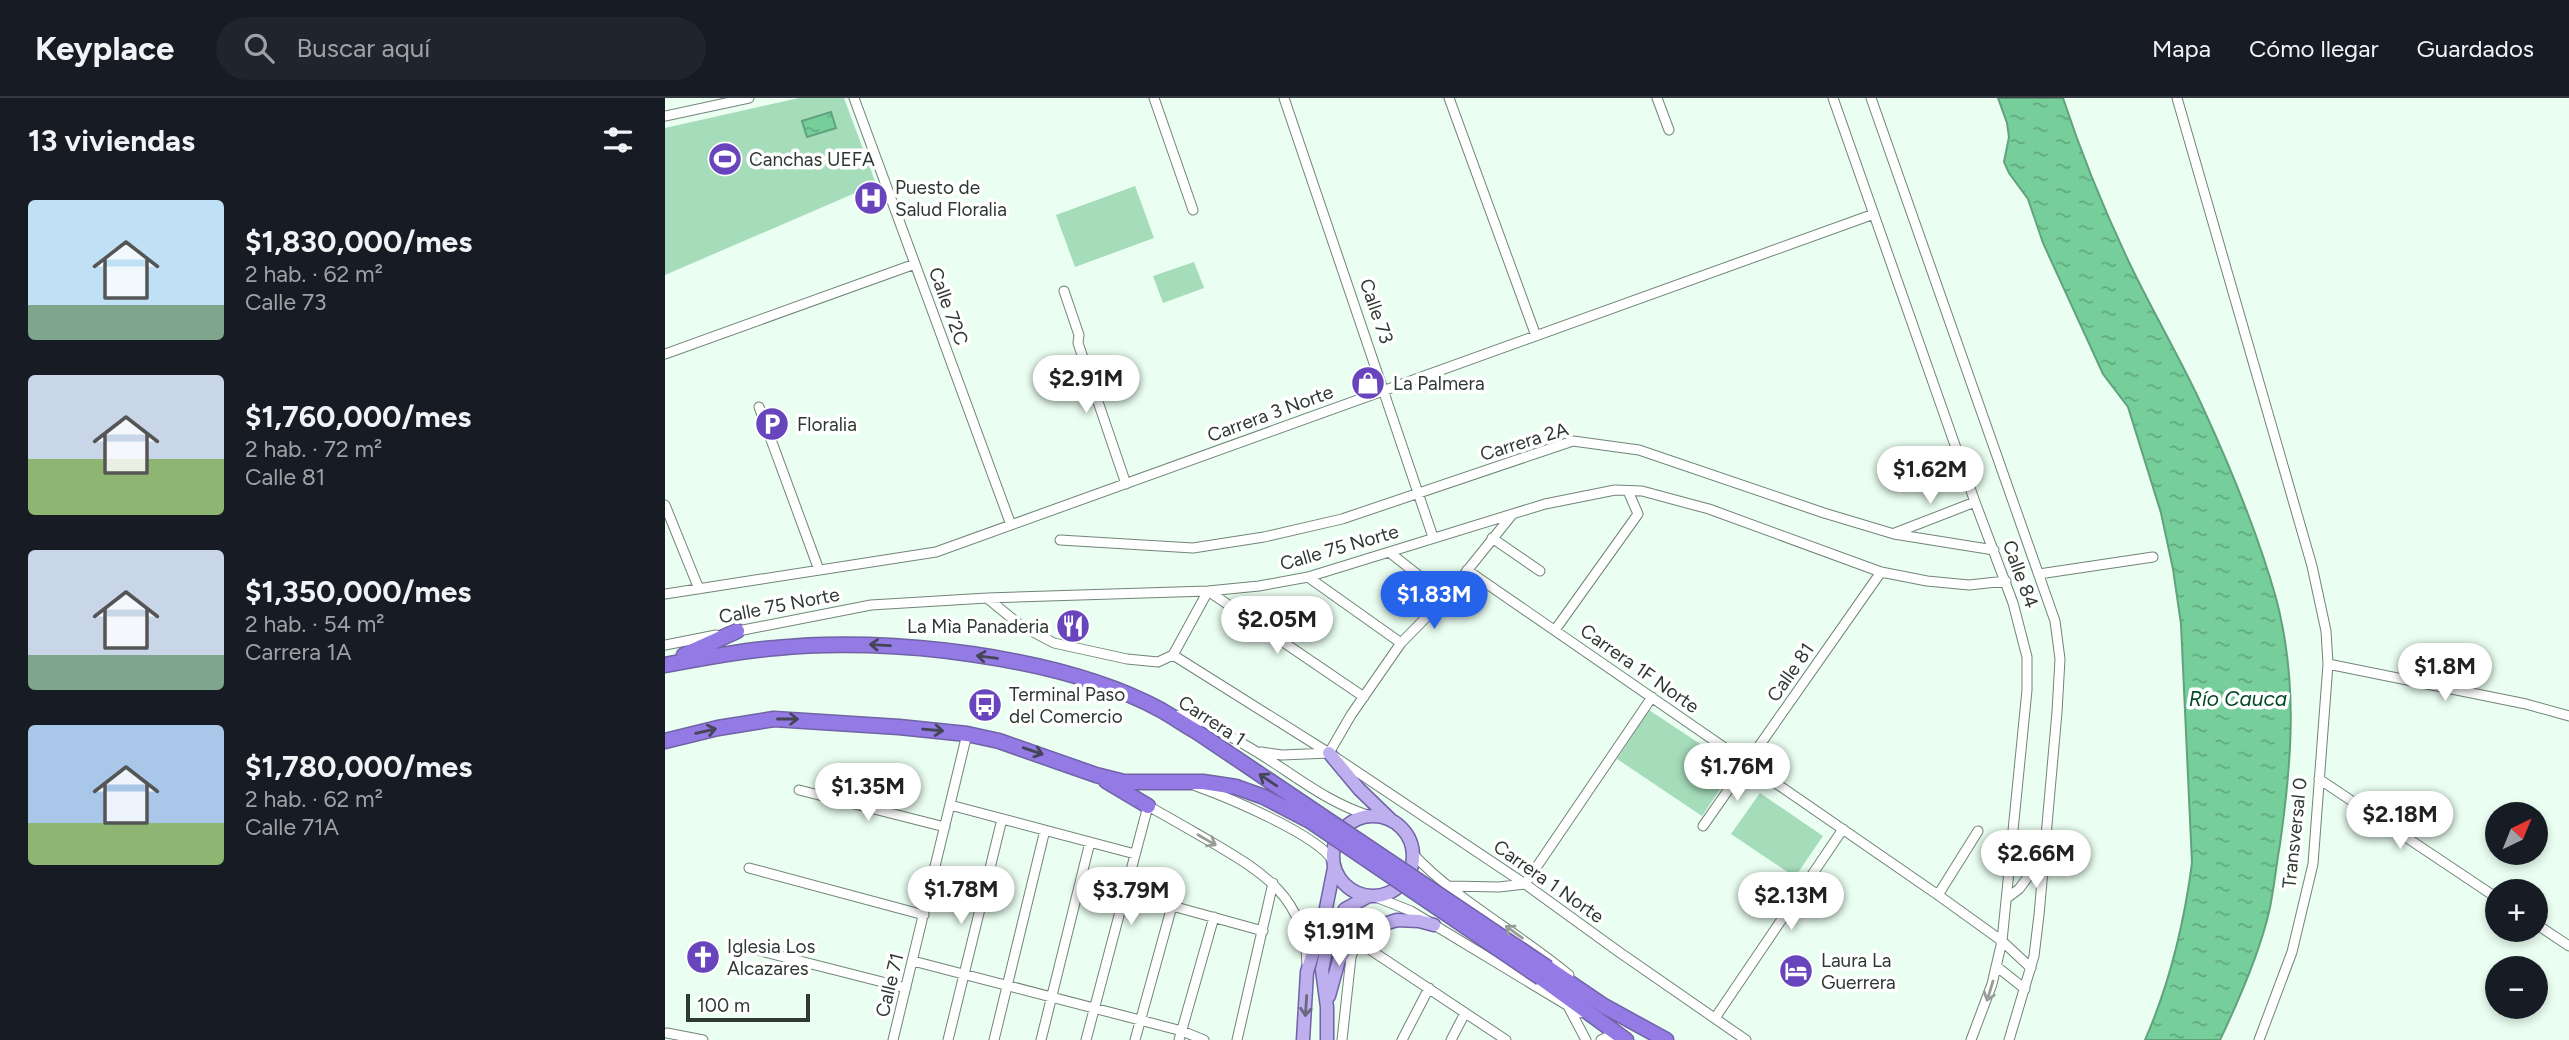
<!DOCTYPE html>
<html lang="es">
<meta charset="utf-8">
<style>
body{margin:0;font-family:Figtree,sans-serif;background:#20242c;color:#f1f3f6;height:100vh;display:flex;flex-direction:column;font-size:26px;white-space:nowrap}
*{box-sizing:border-box;margin:0}
p{font-size:23px;color:#9ea1a6}
.icon{flex:none;width:38px;height:38px;fill:none;stroke:currentColor;stroke-width:2;stroke-linecap:round;stroke-linejoin:round}
.map{position:relative;flex:1;overflow:hidden}
.drawer{display:flex;flex-direction:column;background:#171b24;width:665px}
.drawer>*{flex:none}
.needle{width:46px;rotate:43deg}
.fabs{position:absolute;left:1820px;top:704px;display:grid;gap:14px}
.fabs a{display:grid;place-items:center;width:63px;height:63px;border-radius:50%;background:#171b24;box-shadow:0 4px 10px #0003;font-size:35px}
.scale{position:absolute;left:21px;bottom:18px;width:124px;box-sizing:border-box;padding-left:7px;border:4px solid #303833;border-top:0;font-size:19px;line-height:24px;white-space:nowrap;color:#303833;-webkit-text-stroke:5px #fff;paint-order:stroke}
.price{position:absolute;translate:-50% -60px;padding:0 16px;border-radius:24px;background:#fff;color:#222;font-size:23px;line-height:46px;filter:drop-shadow(0 2px 4px #0008)}
.price::after{content:'';position:absolute;left:50%;top:42px;width:21px;height:16px;margin-left:-10px;background:inherit;clip-path:polygon(0 0,100% 0,50% 100%)}
.price.on{background:#2563eb;color:#fff}
ul{padding:0;list-style:none}
li{display:flex;align-items:center;gap:21px;height:175px;padding:0 28px}
li span{display:grid;place-items:center;flex:none;width:196px;height:140px;border-radius:7px;color:#555}
li>.icon{margin-inline-start:auto}
span .icon{width:84px;height:84px;fill:#fffc;stroke-width:1}
li b{font-size:30px}
h2{display:flex;justify-content:space-between;align-items:center;height:84px;padding:0 28px;font-size:30px}
header{display:flex;align-items:center;gap:42px;box-sizing:border-box;height:98px;padding:0 35px;background:#171b24;border-bottom:2px solid #363941}
header strong{font-size:33px}
nav{display:flex;gap:38px;margin-inline-start:auto;font-size:24px}
.search{width:490px;height:63px;background:#20242c;display:flex;align-items:center;gap:18px;box-sizing:border-box;padding:0 24px;border-radius:38px;color:#9ea1a6;font-size:26px}
main{display:flex;flex:1;min-height:0}
.map>svg:first-child{display:block}
.pitch{fill:#a5dcba}
.water{fill:url(#water-ripples);stroke:#61a27c;stroke-width:2}
.lines{fill:none;stroke-linecap:round;stroke-linejoin:round}
.minor-casing{stroke:#728478;stroke-width:11}
.major-casing{stroke:#7063a6;stroke-width:15}
.highway-casing{stroke:#7063a6;stroke-width:17}
.minor{stroke:#fff;stroke-width:9}
.major{stroke:#beafef;stroke-width:12}
.highway{stroke:#937ae4;stroke-width:14}
.highway-bridge-casing{stroke:#7063a6;stroke-width:17;stroke-linecap:butt}
.highway-bridge{stroke:#937ae4;stroke-width:14}
.oneway{stroke:#444556}
.oneway2{stroke:#989c99}
.oneway3{stroke:#69687e}
.labels{text-anchor:middle;stroke-width:7;stroke-linejoin:round;paint-order:stroke}
.poi-label{font-size:19px;fill:#303833;stroke:#fff;text-anchor:start}
.street-label{font-size:19px;fill:#303833;stroke:#fff}
.water-label{font-size:21px;font-style:italic;fill:#004a2a;stroke:#fff}
</style>
<header>
<strong>Keyplace</strong>
<div class="search"><svg class="icon" aria-label="search" viewBox="0 0 24 24"><circle cx="10" cy="10" r="6"/><path d="M15 15l6 6"/></svg>Buscar aquí</div>
<nav><a>Mapa</a><a>Cómo llegar</a><a>Guardados</a></nav>
</header>
<main>
<section class="drawer">
<h2>13 viviendas<svg class="icon" aria-label="filters" viewBox="0 0 24 24"><path d="M4 7h16M4 17h16"/><circle cx="9" cy="7" r="2"/><circle cx="15" cy="17" r="2"/></svg></h2>
<ul>
<li><span style="background:linear-gradient(#bfe0f5 75%,#7fa58c 0)"><svg class="icon" aria-label="home" viewBox="0 0 24 24"><path d="M3 11l9-7 9 7M6 9v11h12V9"/></svg></span><div><b>$1,830,000/mes</b><p>2 hab. · 62 m²</p><p>Calle 73</p></div></li>
<li><span style="background:linear-gradient(#c9d6e8 60%,#8fb573 0)"><svg class="icon" aria-label="home" viewBox="0 0 24 24"><path d="M3 11l9-7 9 7M6 9v11h12V9"/></svg></span><div><b>$1,760,000/mes</b><p>2 hab. · 72 m²</p><p>Calle 81</p></div></li>
<li><span style="background:linear-gradient(#c9d6e8 75%,#7fa58c 0)"><svg class="icon" aria-label="home" viewBox="0 0 24 24"><path d="M3 11l9-7 9 7M6 9v11h12V9"/></svg></span><div><b>$1,350,000/mes</b><p>2 hab. · 54 m²</p><p>Carrera 1A</p></div></li>
<li><span style="background:linear-gradient(#a9c7e8 70%,#8fb573 0)"><svg class="icon" aria-label="home" viewBox="0 0 24 24"><path d="M3 11l9-7 9 7M6 9v11h12V9"/></svg></span><div><b>$1,780,000/mes</b><p>2 hab. · 62 m²</p><p>Calle 71A</p></div></li>
</ul>
</section>
<div class="map">
<svg width="1904" height="942" viewBox="0 0 1904 942">
<defs>
<pattern id="water-ripples" width="26" height="14" patternUnits="userSpaceOnUse" patternTransform="scale(1.75)"><rect width="26" height="14" fill="#76cf9b"/><path d="M2 4q2-2 4 0t4 0M15 11q2-2 4 0t4 0" fill="none" stroke="#61a97f"/></pattern>
</defs>
<rect width="100%" height="100%" fill="#eafef1"/>
<path class="pitch" d="M134 0H179L211 86 0 177V30Z
M470 88 489 140 410 169 391 117Z
M529 164 539 190 498 205 488 178Z
M984 612 1070 669 1037 718 952 661Z
M1095 695 1158 738 1130 779 1066 736Z"/>
<path class="water" d="M1333 0H1398C1416 55 1438 109 1463 162 1487 213 1516 261 1539 312 1567 373 1593 436 1611 500 1633 583 1627 662 1615 746 1611 768 1609 792 1604 814 1594 857 1574 902 1555 942H1480C1505 885 1519 826 1527 765L1516 526 1508 471 1496 415 1463 309 1438 276 1378 145 1363 101 1344 75 1339 64 1344 39 1342 25Z
M166 14 171 30 142 39 137 23Z"/>
<g class="lines">
<g class="minor-casing">
<path id="minor" d="M189 0 346 427
M489 0 528 112
M619 0 768 439
M784 0 871 238
M992 0 1004 32
M1168 0 1310 404 1348 505 1362 559V592L1337 843 1327 886 1306 942
M1206 0 1390 523 1395 561 1392 614 1374 817 1369 858 1344 942
M1512 0 1647 468 1661 533 1663 566 1648 766 1627 854 1594 942
M0 18 84 0
M399 193 414 237 413 245 461 386
M0 256 250 166
M94 309 154 472
M0 407 34 491
M1230 435 1310 404
M827 440 875 473
M395 442 528 450 599 439 677 421 908 343 974 352 1159 415 1229 436 1329 452
M724 454 781 499
M802 472 1273 797 1337 843 1366 870
M1374 476 1488 459
M643 479 736 545
M0 496 271 454 1209 116
M322 500 355 527 389 545 462 561 493 564 508 557
M890 532 973 416 963 393
M68 534 206 507 322 500 543 493 594 488 643 479 880 406 950 392 977 393 1044 411 1216 474 1262 483 1304 487 1341 483
M0 547 51 537
M508 557 664 655 860 786 954 854 1081 942
M508 557 543 493 699 599
M1663 566 1861 606 1904 618
M513 617C541 626 567 638 592 654 631 678 661 704 705 718
M596 654 617 657 664 655
M664 655 686 617 736 545 781 499 846 418
M1654 681 1832 800
M531 688C562 699 653 737 668 763
M134 692 280 729
M285 707 470 756
M1038 728 1216 474
M748 756C791 802 854 835 904 877
M84 770 259 817
M784 788 834 789 860 786 987 599
M460 795 598 833
M1273 797 1313 733
M708 798 746 813 915 915
M1342 800 1354 791 1377 760
M1871 826 1904 848
M84 850 241 890
M248 863 517 933 539 942
M1331 868 1360 891
M904 910 921 942
M1050 920 1178 731
M2 935 38 942
M228 942 302 636
M283 942 337 721
M329 942 380 732
M376 942 425 744
M421 942 483 708C505 720 527 733 548 745 599 775 640 800 642 866
M470 942 507 808
M514 942 549 819
M572 942 608 785
M677 942 686 859 692 843 841 942
M737 942 764 890
M786 942 800 915
M936 942 944 938H954"/>
</g>
<g class="major-casing">
<path id="major" d="M664 655 694 691 725 721
M668 758a40 40 0 1 1 80 0a40 40 0 1 1-80 0Z
M664 898 674 862 684 847 703 831 732 822 754 823 769 827
M638 942 642 874 660 815 669 770
M662 942V909L657 872 662 848 680 811 704 798"/>
</g>
<g class="highway-casing">
<path id="highway" d="M19 557 72 533
M0 567C37 560 73 553 111 550 222 538 396 558 496 612 508 619 520 627 532 634
M0 643 53 630 109 621 234 629 302 636 334 643 431 677 459 684H538L571 689
M441 683 483 708
M883 870 939 908 1001 942
M876 880 961 942"/>
</g>
<use href="#minor" class="minor"/>
<use href="#major" class="major"/>
<use href="#highway" class="highway"/>
<g class="highway-bridge-casing">
<path id="highway-bridge" d="M532 634 883 870
M571 689 599 699 645 723 876 880"/>
</g>
<use href="#highway-bridge" class="highway-bridge"/>
</g>
<defs><path id="oneway-shaft" d="M-6 0H5M1.5-3L5.5 0L1.5 3" fill="none" stroke-width="1.6" stroke-linecap="round" stroke-linejoin="round" transform="scale(1.75)"/></defs>
<g class="oneway">
<use href="#oneway-shaft" transform="translate(215 547) rotate(-177)"/>
<use href="#oneway-shaft" transform="translate(322 559) rotate(-172)"/>
<use href="#oneway-shaft" transform="translate(123 621)"/>
<use href="#oneway-shaft" transform="translate(268 632) rotate(5)"/>
<use href="#oneway-shaft" transform="translate(41 633) rotate(-13)"/>
<use href="#oneway-shaft" transform="translate(368 653) rotate(19)"/>
<use href="#oneway-shaft" transform="translate(603 682) rotate(-146)"/>
</g>
<g class="oneway2">
<use href="#oneway-shaft" transform="translate(542 742) rotate(30)"/>
<use href="#oneway-shaft" transform="translate(849 834) rotate(-144)"/>
<use href="#oneway-shaft" transform="translate(1325 893) rotate(107)"/>
</g>
<use class="oneway3" href="#oneway-shaft" transform="translate(641 908) rotate(94)"/>
<defs>
<g id="stadium-disc" transform="scale(1.75)"><circle r="9.5" fill="#6844bd" stroke="#fff"/><path d="M0-5a6.5 5 0 1 0 0 10a6.5 5 0 1 0 0-10ZM-3.5-1.8h7v3.6h-7Z" fill="#fff"/></g>
<g id="hospital-disc" transform="scale(1.75)"><circle r="9.5" fill="#6844bd" stroke="#fff"/><path d="M-5-5h3v3.5h4V-5h3V5h-3V1.5h-4V5h-3Z" fill="#fff"/></g>
<g id="shop-disc" transform="scale(1.75)"><circle r="9.5" fill="#6844bd" stroke="#fff"/><path d="M-5-2.5h2.3a2.7 3.5 0 0 1 5.4 0H5L5.5 6h-11ZM-1.5-2.5h3a1.5 2.3 0 0 0-3 0Z" fill="#fff"/></g>
<g id="parking-disc" transform="scale(1.75)"><circle r="9.5" fill="#6844bd" stroke="#fff"/><path d="M-3.5-5.5H1a3.5 3.5 0 0 1 0 7H-1V5.5H-3.5ZM-1-3.4V-.6H.8a1.4 1.4 0 0 0 0-2.8Z" fill="#fff"/></g>
<g id="restaurant-disc" transform="scale(1.75)"><circle r="9.5" fill="#6844bd" stroke="#fff"/><path d="M-5-6h1v4h1v-4h1v4h1v-4h1v5L-1.5 .5V6h-2V.5L-5-1ZM5-6V6H3V1.5H1.5Q1.5-4 5-6Z" fill="#fff"/></g>
<g id="bus-disc" transform="scale(1.75)"><circle r="9.5" fill="#6844bd" stroke="#fff"/><path d="M-5-6H5V4H4V6H2V4H-2V6H-4V4H-5ZM-3.5-4V0h7V-4ZM-3.5 1.2v1.5H-2V1.2ZM2 1.2v1.5H3.5V1.2Z" fill="#fff"/></g>
<g id="church-disc" transform="scale(1.75)"><circle r="9.5" fill="#6844bd" stroke="#fff"/><path d="M-1.2-6h2.4v3.5h3.3v2.4h-3.3V6h-2.4V-.1h-3.3v-2.4h3.3Z" fill="#fff"/></g>
<g id="hotel-disc" transform="scale(1.75)"><circle r="9.5" fill="#6844bd" stroke="#fff"/><path d="M-6-4.5h1.5V1H6V5H4.5V3h-9V5H-6ZM-4 0a1.8 1.8 0 1 1 3.6 0ZM.5 0V-2.5h3Q6-2.5 6 0Z" fill="#fff"/></g>
</defs>
<g fill-rule="evenodd">
<use href="#stadium-disc" x="60" y="61"/>
<use href="#hospital-disc" x="206" y="100"/>
<use href="#shop-disc" x="703" y="285"/>
<use href="#parking-disc" x="107" y="326"/>
<use href="#restaurant-disc" x="408" y="528"/>
<use href="#bus-disc" x="320" y="607"/>
<use href="#church-disc" x="38" y="859"/>
<use href="#hotel-disc" x="1131" y="873"/>
</g>
<g class="labels">
<g class="poi-label">
<text x="84" y="68">Canchas UEFA</text>
<text x="230" y="96">Puesto de<tspan x="230" dy="22">Salud Floralia</tspan></text>
<text x="728" y="292">La Palmera</text>
<text x="132" y="333">Floralia</text>
<text x="384" y="535" text-anchor="end">La Mìa Panaderia</text>
<text x="344" y="603">Terminal Paso<tspan x="344" dy="22">del Comercio</tspan></text>
<text x="62" y="855">Iglesia Los<tspan x="62" dy="22">Alcazares</tspan></text>
<text x="1156" y="869">Laura La<tspan x="1156" dy="22">Guerrera</tspan></text>
</g>
<g class="street-label">
<text transform="translate(284 208) rotate(70)" y="7">Calle 72C</text>
<text transform="translate(712 213) rotate(71)" y="7">Calle 73</text>
<text transform="translate(605 315) rotate(-20)" y="7">Carrera 3 Norte</text>
<text transform="translate(859 343) rotate(-17)" y="7">Carrera 2A</text>
<text transform="translate(674 449) rotate(-16)" y="7">Calle 75 Norte</text>
<text transform="translate(1356 476) rotate(70)" y="7">Calle 84</text>
<text transform="translate(114 507) rotate(-11)" y="7">Calle 75 Norte</text>
<text transform="translate(975 570) rotate(35)" y="7">Carrera 1F Norte</text>
<text transform="translate(1125 574) rotate(-55)" y="7">Calle 81</text>
<text transform="translate(547 622) rotate(33)" y="7">Carrera 1</text>
<text transform="translate(1629 735) rotate(-84)" y="7">Transversal 0</text>
<text transform="translate(884 783) rotate(35)" y="7">Carrera 1 Norte</text>
<text transform="translate(224 887) rotate(-76)" y="7">Calle 71</text>
</g>
<g class="water-label">
<text x="1573" y="608">Río Cauca</text>
</g>
</g>
</svg>
<div class="fabs">
<a><svg class="needle" viewBox="-14 -14 28 28"><path d="M0-13l5 13h-10z" fill="#e53935"/><path d="M0 13l5-13h-10z" fill="#9ea1a6"/></svg></a>
<a>+</a>
<a>−</a>
</div>
<div class="scale">100 m</div>
<b class="price" style="left:421px;top:317px">$2.91M</b>
<b class="price" style="left:1265px;top:408px">$1.62M</b>
<b class="price on" style="left:769px;top:533px">$1.83M</b>
<b class="price" style="left:612px;top:558px">$2.05M</b>
<b class="price" style="left:1780px;top:605px">$1.8M</b>
<b class="price" style="left:1072px;top:705px">$1.76M</b>
<b class="price" style="left:203px;top:725px">$1.35M</b>
<b class="price" style="left:1735px;top:753px">$2.18M</b>
<b class="price" style="left:1371px;top:792px">$2.66M</b>
<b class="price" style="left:296px;top:828px">$1.78M</b>
<b class="price" style="left:466px;top:829px">$3.79M</b>
<b class="price" style="left:1126px;top:834px">$2.13M</b>
<b class="price" style="left:674px;top:870px">$1.91M</b>
</div>
</main>
